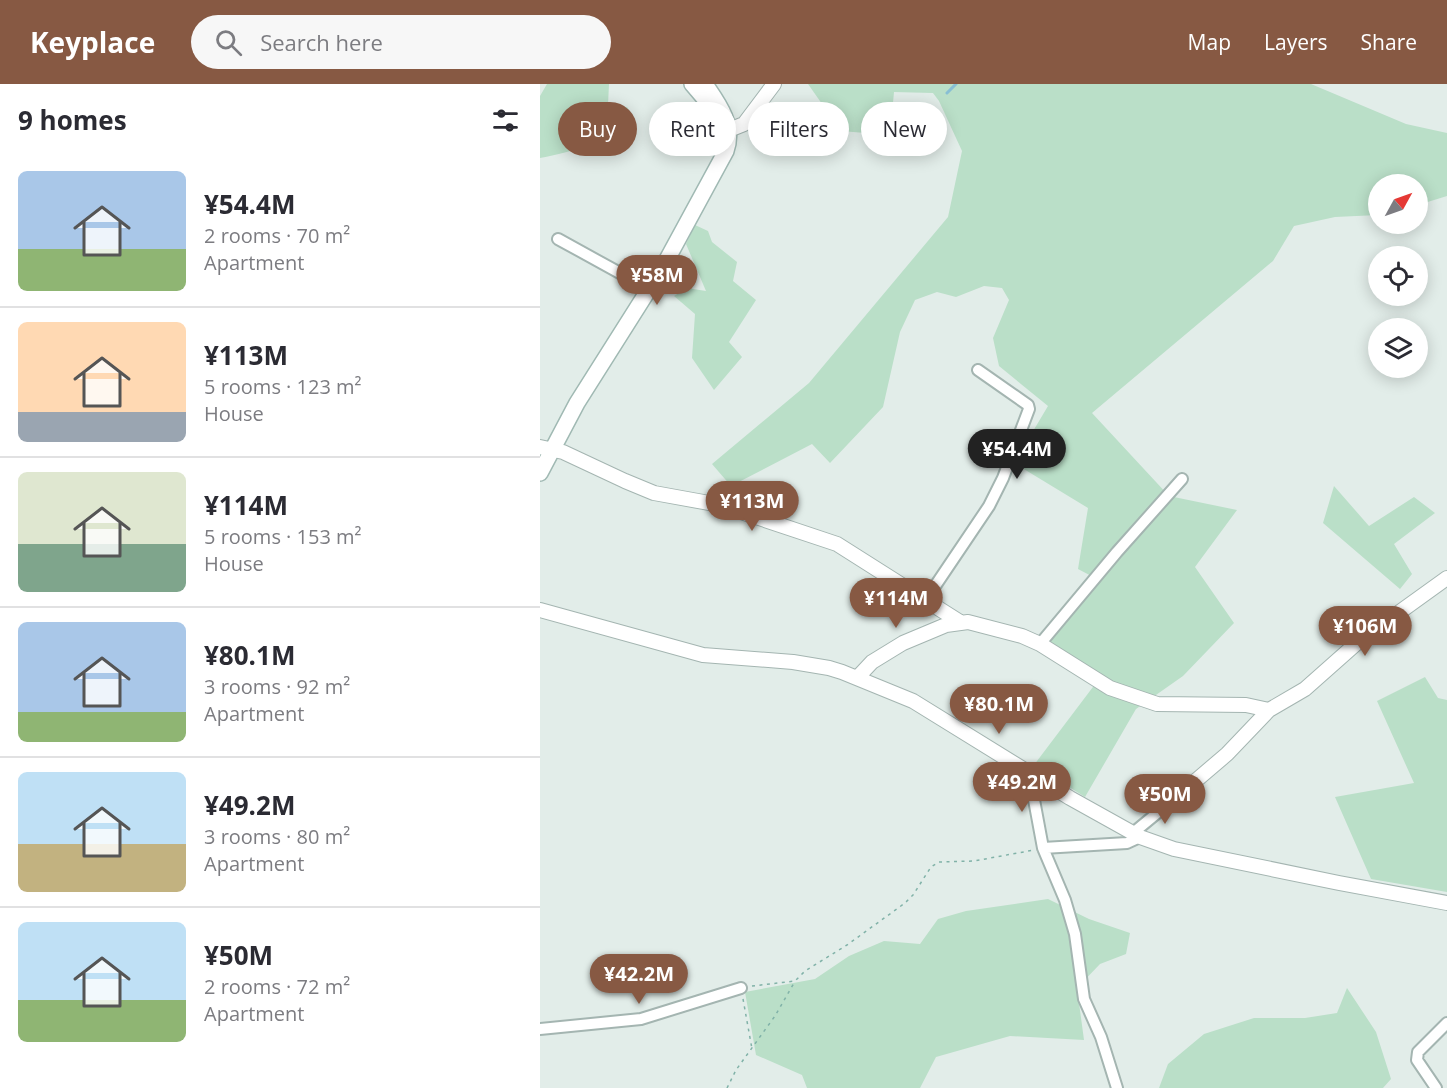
<!DOCTYPE html>
<meta charset="utf-8">
<style>
body{margin:0;font-family:"Open Sans",sans-serif;background:#f7f7f7;color:#2b2b33;height:100vh;display:flex;flex-direction:column;font-size:22px;white-space:nowrap}
*{box-sizing:border-box;margin:0}
p{font-size:20px;color:#7c7c81}
.icon{flex:none;width:33px;height:33px;fill:none;stroke:currentColor;stroke-width:2;stroke-linecap:round;stroke-linejoin:round}
.map{position:relative;flex:1;overflow:hidden}
.details{display:flex;flex-direction:column;background:#fff;width:540px}
.details>*{flex:none}
.hud{position:absolute;left:18px;top:18px;width:570px;height:54px;display:flex;gap:12px}
.needle{width:39px;rotate:50deg}
.fabs{position:absolute;left:828px;top:90px;display:grid;gap:12px}
.fabs a{display:grid;place-items:center;width:60px;height:60px;border-radius:50%;background:#fff;box-shadow:0 3px 15px #0003;font-size:30px}
.price{position:absolute;translate:-50% -51px;padding:0 14px;border-radius:21px;background:#875943;color:#fff;font-size:20px;line-height:39px;filter:drop-shadow(0 2px 3px #0008)}
.price::after{content:'';position:absolute;left:50%;top:36px;width:18px;height:14px;margin-left:-9px;background:inherit;clip-path:polygon(0 0,100% 0,50% 100%)}
.price.selected{background:#222;color:#fff}
ul{padding:0;list-style:none}
li{display:flex;align-items:center;gap:18px;height:150px;padding:0 18px}
li+li{border-top:2px solid #e1e1e2}
li span{display:grid;place-items:center;flex:none;width:168px;height:120px;border-radius:9px;color:#555}
li>.icon{margin-inline-start:auto}
span .icon{width:72px;height:72px;fill:#fffc;stroke-width:1}
li b{font-size:26px}
h2{display:flex;justify-content:space-between;align-items:center;height:72px;padding:0 18px;font-size:26px}
.tag{padding:0 21px;border-radius:27px;background:#fff;box-shadow:0 3px 15px #0003;font-size:21px;line-height:54px}
.tag.selected{background:#875943;color:#fff}
header{display:flex;align-items:center;gap:36px;box-sizing:border-box;height:84px;padding:0 30px;background:#875943;color:#fff}
header strong{font-size:28px}
nav{display:flex;gap:33px;margin-inline-start:auto;font-size:21px}
.search{width:420px;height:54px;background:#f7f7f7;display:flex;align-items:center;gap:15px;box-sizing:border-box;padding:0 21px;border-radius:33px;color:#7c7c81;font-size:22px}
main{display:flex;flex:1;min-height:0}
.map>svg:first-child{display:block}
.green{fill:#badfc8}
.water{fill:#88bfd4}
.lines{fill:none;stroke-linecap:round;stroke-linejoin:round}
.stream{stroke:#88bfd4;stroke-width:3}
.minor-casing{stroke:#a4b5b1;stroke-width:14}
.tertiary-casing{stroke:#a4b5b1;stroke-width:16}
.secondary-casing{stroke:#a0b9b3;stroke-width:18}
.path{stroke:#81b2a8;stroke-width:1.5;stroke-dasharray:3 4.5;stroke-linecap:butt}
.minor{stroke:#fff;stroke-width:10}
.tertiary{stroke:#fff;stroke-width:14}
.secondary{stroke:#fff;stroke-width:15}
</style>
<header>
<strong>Keyplace</strong>
<div class="search"><svg class="icon" aria-label="search" viewBox="0 0 24 24"><circle cx="10" cy="10" r="6"/><path d="M15 15l6 6"/></svg>Search here</div>
<nav><a>Map</a><a>Layers</a><a>Share</a></nav>
</header>
<main>
<section class="details">
<h2>9 homes<svg class="icon" aria-label="filters" viewBox="0 0 24 24"><path d="M4 7h16M4 17h16"/><circle cx="9" cy="7" r="2"/><circle cx="15" cy="17" r="2"/></svg></h2>
<ul>
<li><span style="background:linear-gradient(#a9c7e8 65%,#8fb573 0)"><svg class="icon" aria-label="home" viewBox="0 0 24 24"><path d="M3 11l9-7 9 7M6 9v11h12V9"/></svg></span><div><b>¥54.4M</b><p>2 rooms · 70 m²</p><p>Apartment</p></div></li>
<li><span style="background:linear-gradient(#ffd9b3 75%,#9aa5b1 0)"><svg class="icon" aria-label="home" viewBox="0 0 24 24"><path d="M3 11l9-7 9 7M6 9v11h12V9"/></svg></span><div><b>¥113M</b><p>5 rooms · 123 m²</p><p>House</p></div></li>
<li><span style="background:linear-gradient(#dfe7d0 60%,#7fa58c 0)"><svg class="icon" aria-label="home" viewBox="0 0 24 24"><path d="M3 11l9-7 9 7M6 9v11h12V9"/></svg></span><div><b>¥114M</b><p>5 rooms · 153 m²</p><p>House</p></div></li>
<li><span style="background:linear-gradient(#a9c7e8 75%,#8fb573 0)"><svg class="icon" aria-label="home" viewBox="0 0 24 24"><path d="M3 11l9-7 9 7M6 9v11h12V9"/></svg></span><div><b>¥80.1M</b><p>3 rooms · 92 m²</p><p>Apartment</p></div></li>
<li><span style="background:linear-gradient(#bfe0f5 60%,#c2b280 0)"><svg class="icon" aria-label="home" viewBox="0 0 24 24"><path d="M3 11l9-7 9 7M6 9v11h12V9"/></svg></span><div><b>¥49.2M</b><p>3 rooms · 80 m²</p><p>Apartment</p></div></li>
<li><span style="background:linear-gradient(#bfe0f5 65%,#8fb573 0)"><svg class="icon" aria-label="home" viewBox="0 0 24 24"><path d="M3 11l9-7 9 7M6 9v11h12V9"/></svg></span><div><b>¥50M</b><p>2 rooms · 72 m²</p><p>Apartment</p></div></li>
</ul>
</section>
<div class="map">
<svg width="907" height="1004" viewBox="0 0 907 1004">
<rect width="100%" height="100%" fill="#e2ede9"/>
<path class="green" d="M7 0H69L68 21 74 27 87 23 93 34C63 58 37 67 0 74V12Z
M268 0H771L866 40 907 49V112L878 121V100H838V131L795 133 754 142 733 177 552 329 629 412 697 426 655 483 694 539 643 592 596 625 545 713 494 681 562 591 508 558 559 496 538 485 548 424 474 379 508 322 459 282 453 254 469 216 462 204 444 202 416 213 397 208 375 216 360 248 343 323 290 379 272 360 191 402 172 380 269 299 408 133 422 67 399 17 393 9 354 8 350 51 301 47Z
M155 141 168 147 172 158 197 178 193 197 216 216 189 258 202 273 174 306 152 274 155 230 134 212 147 204 166 207 146 160Z
M794 402 829 442 874 413 895 429 854 460 872 490 860 505 783 439Z
M885 593 898 614 907 616V808L831 795 795 713 874 699 837 617Z
M508 815 549 835 590 849 586 870 560 880 537 904 544 956 470 952 396 973 380 1004H267L262 991 216 971 205 908 275 895 309 872 344 857 380 860 398 835 426 827Z
M807 904 836 948 851 995 843 1004H619L628 980 664 950 714 934H765L797 929Z"/>
<path class="water" d="M380 20H384L392 30 371 54 365 50 369 24Z"/>
<g class="lines">
<path class="stream" d="M407 9 416 0"/>
<g class="minor-casing">
<path id="minor" d="M18 155 109 205
M385 517 449 422 463 394 489 325 488 321 438 286
M500 560 577 468 642 395
M489 689 503 764 525 816 535 850 544 915 561 953 577 1004
M593 749 639 711
M503 764 587 759 600 753
M0 945 101 935 201 904
M896 1004 877 976 878 968 907 939"/>
</g>
<g class="tertiary-casing">
<path id="tertiary" d="M189 46 204 40 234 0
M0 363 23 368 85 397 114 409 180 421 297 460 420 538
M0 526 163 571 253 578 289 584 302 588 373 617 530 714 600 753 634 765 799 799 907 819
M317 594 332 578 363 559 406 541 428 538 482 552 500 560 570 604 617 620 706 621 729 626
M639 711 687 670 729 626 765 605 818 558 907 494"/>
</g>
<g class="secondary-casing">
<path id="secondary" d="M152 0 169 20
M0 389 37 319 123 183 186 67C195 42 179 20 165 0"/>
</g>
<path class="path" d="M212 902 255 897 265 887 307 861 365 819 373 811 391 783 399 778 434 777 494 766
M203 915 212 965
M187 1004 196 986 235 932 254 899"/>
<use href="#minor" class="minor"/>
<use href="#tertiary" class="tertiary"/>
<use href="#secondary" class="secondary"/>
</g>
</svg>
<div class="fabs">
<a><svg class="needle" viewBox="-14 -14 28 28"><path d="M0-13l5 13h-10z" fill="#e53935"/><path d="M0 13l5-13h-10z" fill="#7c7c81"/></svg></a>
<a><svg class="icon" aria-label="locate" viewBox="0 0 24 24"><circle cx="12" cy="12" r="6"/><path d="M12 2v4M12 18v4M2 12h4M18 12h4"/></svg></a>
<a><svg class="icon" aria-label="layers" viewBox="0 0 24 24"><path d="M12 4l9 5-9 5-9-5zM3 14l9 5 9-5"/></svg></a>
</div>
<b class="price" style="left:117px;top:222px">¥58M</b>
<b class="price selected" style="left:477px;top:396px">¥54.4M</b>
<b class="price" style="left:212px;top:448px">¥113M</b>
<b class="price" style="left:356px;top:545px">¥114M</b>
<b class="price" style="left:825px;top:573px">¥106M</b>
<b class="price" style="left:459px;top:651px">¥80.1M</b>
<b class="price" style="left:482px;top:729px">¥49.2M</b>
<b class="price" style="left:625px;top:741px">¥50M</b>
<b class="price" style="left:99px;top:921px">¥42.2M</b>
<div class="hud">
<a class="tag selected">Buy</a>
<a class="tag">Rent</a>
<a class="tag">Filters</a>
<a class="tag">New</a>
</div>
</div>
</main>
